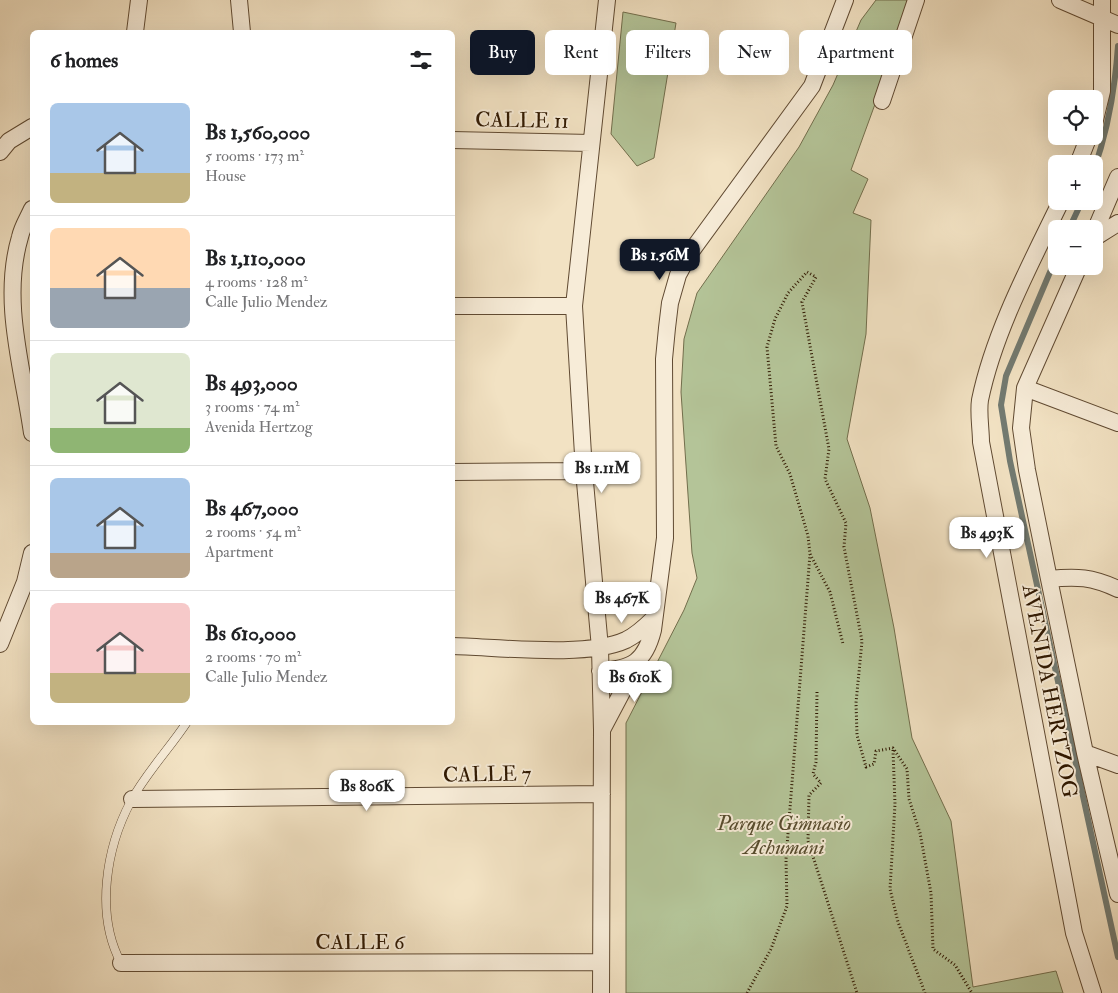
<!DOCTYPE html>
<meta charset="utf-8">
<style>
body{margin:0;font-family:"IM FELL Double Pica",serif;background:#f6f6f6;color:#202124;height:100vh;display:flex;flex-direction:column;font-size:19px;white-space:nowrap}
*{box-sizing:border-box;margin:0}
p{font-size:16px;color:#757577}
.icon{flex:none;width:28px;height:28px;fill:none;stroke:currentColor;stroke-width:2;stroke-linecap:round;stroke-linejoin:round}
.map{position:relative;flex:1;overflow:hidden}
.details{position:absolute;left:30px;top:30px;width:425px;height:695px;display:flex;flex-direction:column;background:#fff;border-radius:8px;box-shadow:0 5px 20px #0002}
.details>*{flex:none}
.guide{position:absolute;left:470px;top:30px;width:475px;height:45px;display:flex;gap:10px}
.buttons{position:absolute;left:1048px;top:90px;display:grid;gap:10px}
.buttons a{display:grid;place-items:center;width:55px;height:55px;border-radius:8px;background:#fff;box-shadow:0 5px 20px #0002;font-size:25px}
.price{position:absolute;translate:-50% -42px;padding:0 11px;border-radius:10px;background:#fff;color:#222;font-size:16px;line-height:32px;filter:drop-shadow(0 1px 2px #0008)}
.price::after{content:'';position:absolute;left:50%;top:30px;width:15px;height:11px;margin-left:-8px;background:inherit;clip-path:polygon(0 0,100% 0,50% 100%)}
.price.current{background:#111827;color:#fff}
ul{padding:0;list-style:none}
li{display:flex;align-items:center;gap:15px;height:125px;padding:0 20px}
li+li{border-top:1px solid #e0e0e0}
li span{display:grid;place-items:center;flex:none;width:140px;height:100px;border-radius:8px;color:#555}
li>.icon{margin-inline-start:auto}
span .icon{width:60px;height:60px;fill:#fffc;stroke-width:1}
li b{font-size:21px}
h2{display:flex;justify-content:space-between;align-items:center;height:60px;padding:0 20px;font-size:21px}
.pill{padding:0 18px;border-radius:8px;background:#fff;box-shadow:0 5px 20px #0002;font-size:18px;line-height:45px}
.pill.current{background:#111827;color:#fff}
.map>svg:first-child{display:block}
.park{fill:#b4c498;stroke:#726e4c}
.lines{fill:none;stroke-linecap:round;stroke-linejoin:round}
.stream{stroke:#727a71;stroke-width:6}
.lane-casing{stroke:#604a32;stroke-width:9}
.street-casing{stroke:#604a32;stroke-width:18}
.path{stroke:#2f1801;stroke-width:3;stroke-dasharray:1 2.5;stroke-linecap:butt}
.lane{stroke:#f7ecd8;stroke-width:8}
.street{stroke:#f7ecd8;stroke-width:16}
.labels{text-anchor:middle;stroke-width:4;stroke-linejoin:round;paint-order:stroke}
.street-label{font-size:21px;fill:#2f1801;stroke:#f7ecd8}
.park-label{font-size:21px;font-style:italic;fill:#574c2e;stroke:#f7ecd8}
</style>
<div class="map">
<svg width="1118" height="993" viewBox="0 0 1118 993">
<rect width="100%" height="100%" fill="#f2e2c3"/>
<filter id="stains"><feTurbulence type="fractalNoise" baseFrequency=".004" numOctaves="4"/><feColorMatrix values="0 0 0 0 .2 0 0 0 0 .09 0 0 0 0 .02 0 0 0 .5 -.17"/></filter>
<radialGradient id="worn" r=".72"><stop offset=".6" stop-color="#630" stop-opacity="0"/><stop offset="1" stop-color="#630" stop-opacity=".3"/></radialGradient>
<path class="park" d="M876 0H913L851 170 868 179 853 213 871 220 866 334 847 439 870 508 894 628 912 738 951 821 973 987 1056 971 1063 993H626V723L684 610 697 578 692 553 681 392 684 339 697 293 799 147 833 85 861 20Z
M623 12 676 23 654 158 637 166 611 134Z"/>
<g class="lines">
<path class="stream" d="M1094 169C1108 130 1115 88 1118 46
M1069 229 1082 201
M1056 258 1006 376 1001 405 1010 461 1118 957"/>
<g class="lane-casing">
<path id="lane" d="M121 963C95 914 106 848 131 801 146 773 170 748 187 722"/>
</g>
<g class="street-casing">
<path id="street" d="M239 0 242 32
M1060 0 1118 25
M135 32 139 0
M882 101 916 0
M1094 124 1102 91V0
M452 140 591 143
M0 152 9 141 32 127
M1078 164 1089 136
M1061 201C1031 263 994 332 980 400 978 413 981 429 981 442L1074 933 1093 993
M32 209C28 218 22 227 20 237 1 301 23 369 32 433
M1094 233 1118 177
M1094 238 1118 223
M1079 266 1025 388 1021 428 1027 470 1049 579 1085 753 1118 894
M452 306H574
M1025 388 1118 423
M452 472 584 471
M1049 579C1077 576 1092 577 1118 589
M0 644 25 582 32 553
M452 646C498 647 587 658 626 640 636 635 645 627 653 619
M600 671C632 669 645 662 653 630L665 538 664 359 667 328 670 303 678 275 690 253 812 86 845 0
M603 728 639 660
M1085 753 1118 765
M132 799 602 794
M121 963 600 962
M601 993 602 730 600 648 584 471 574 306 607 0"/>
</g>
<path class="path" d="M810 554 830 592 843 644
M817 692 816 762 813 774 821 783 809 795 808 841 857 993
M893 750 895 804 890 889 898 922 925 993
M747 993 771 949 787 906 786 859 810 554 808 536 790 474 776 446 767 347 775 319 788 293 807 272 816 277 802 302 829 449 825 479 846 523 844 547 862 641 856 703 857 735 866 767 874 764 876 751 893 748 907 769 909 799 920 833 931 893 933 949 955 965 972 993"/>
<use href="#lane" class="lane"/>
<use href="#street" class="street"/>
</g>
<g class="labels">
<g class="street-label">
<text transform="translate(522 120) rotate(1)" y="7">CALLE 11</text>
<text transform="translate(1050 691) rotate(79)" y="7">AVENIDA HERTZOG</text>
<text transform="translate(487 774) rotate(-1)" y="7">CALLE 7</text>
<text x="360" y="949">CALLE 6</text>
</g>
<g class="park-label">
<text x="784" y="830">Parque Gimnasio<tspan x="784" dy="24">Achumani</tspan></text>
</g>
</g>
<rect width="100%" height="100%" filter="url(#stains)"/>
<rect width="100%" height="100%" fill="url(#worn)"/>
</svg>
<div class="buttons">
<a><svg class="icon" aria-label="locate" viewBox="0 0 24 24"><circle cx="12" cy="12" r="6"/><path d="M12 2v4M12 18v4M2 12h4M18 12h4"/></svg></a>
<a>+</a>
<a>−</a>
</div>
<b class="price current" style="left:660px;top:281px">Bs 1.56M</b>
<b class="price" style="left:602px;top:494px">Bs 1.11M</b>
<b class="price" style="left:987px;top:559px">Bs 493K</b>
<b class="price" style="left:622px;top:624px">Bs 467K</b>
<b class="price" style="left:635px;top:703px">Bs 610K</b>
<b class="price" style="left:367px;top:812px">Bs 806K</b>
<div class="guide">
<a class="pill current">Buy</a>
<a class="pill">Rent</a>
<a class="pill">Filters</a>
<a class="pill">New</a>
<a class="pill">Apartment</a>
</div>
<section class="details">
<h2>6 homes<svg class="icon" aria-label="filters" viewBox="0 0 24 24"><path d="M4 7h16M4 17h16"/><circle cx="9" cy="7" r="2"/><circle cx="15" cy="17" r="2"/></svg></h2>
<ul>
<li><span style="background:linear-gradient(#a9c7e8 70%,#c2b280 0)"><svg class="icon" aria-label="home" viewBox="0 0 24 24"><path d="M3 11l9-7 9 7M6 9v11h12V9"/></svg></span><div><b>Bs 1,560,000</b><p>5 rooms · 173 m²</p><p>House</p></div></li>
<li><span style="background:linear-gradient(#ffd9b3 60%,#9aa5b1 0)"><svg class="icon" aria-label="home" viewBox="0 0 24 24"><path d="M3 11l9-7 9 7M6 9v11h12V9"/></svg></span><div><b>Bs 1,110,000</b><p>4 rooms · 128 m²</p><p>Calle Julio Mendez</p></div></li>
<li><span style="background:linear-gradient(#dfe7d0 75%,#8fb573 0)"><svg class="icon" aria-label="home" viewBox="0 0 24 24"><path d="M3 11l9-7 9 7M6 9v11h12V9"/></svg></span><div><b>Bs 493,000</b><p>3 rooms · 74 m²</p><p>Avenida Hertzog</p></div></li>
<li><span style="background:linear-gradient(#a9c7e8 75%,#b9a48a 0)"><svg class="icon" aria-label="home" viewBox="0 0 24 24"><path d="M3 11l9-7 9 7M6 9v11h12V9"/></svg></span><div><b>Bs 467,000</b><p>2 rooms · 54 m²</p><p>Apartment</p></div></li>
<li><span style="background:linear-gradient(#f6c9c9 70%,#c2b280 0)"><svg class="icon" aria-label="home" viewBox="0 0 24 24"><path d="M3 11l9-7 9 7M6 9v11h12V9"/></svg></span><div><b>Bs 610,000</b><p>2 rooms · 70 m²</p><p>Calle Julio Mendez</p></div></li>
</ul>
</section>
</div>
